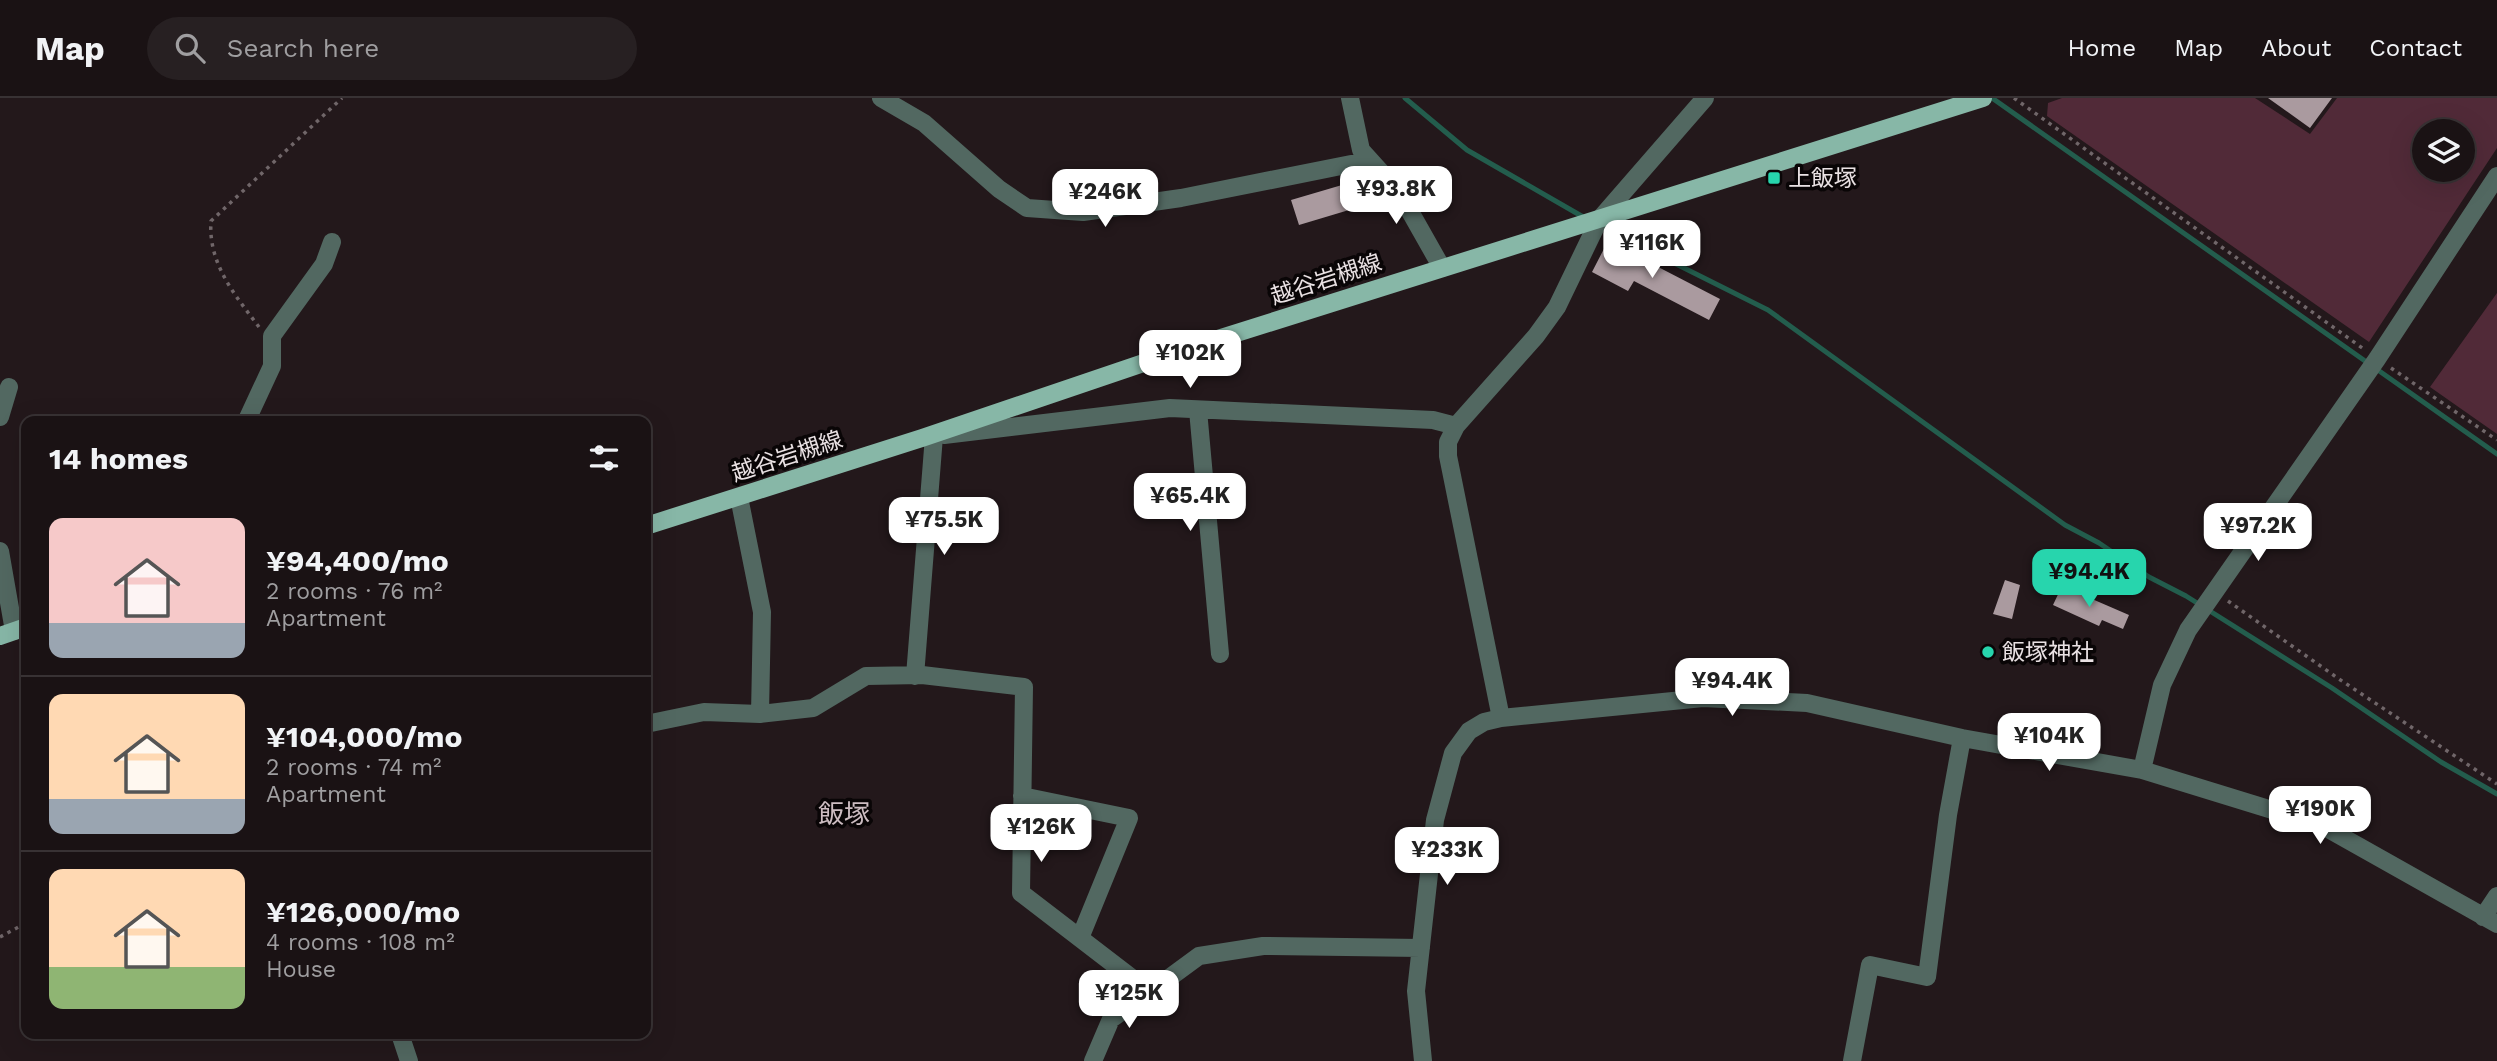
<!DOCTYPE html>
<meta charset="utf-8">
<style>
body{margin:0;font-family:"Work Sans","Noto Sans JP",sans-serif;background:#272022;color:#f1f3f6;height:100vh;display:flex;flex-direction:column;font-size:26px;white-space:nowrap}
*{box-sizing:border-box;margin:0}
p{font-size:23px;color:#9f9ea0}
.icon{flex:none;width:38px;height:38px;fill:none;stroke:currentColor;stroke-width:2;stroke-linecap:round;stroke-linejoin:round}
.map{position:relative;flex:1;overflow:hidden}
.side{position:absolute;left:21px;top:318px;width:630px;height:623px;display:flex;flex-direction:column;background:#1a1214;border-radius:14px;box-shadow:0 7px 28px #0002,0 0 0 2px #383234}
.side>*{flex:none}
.controls{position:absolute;left:2412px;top:21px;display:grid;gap:14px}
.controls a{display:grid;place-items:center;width:63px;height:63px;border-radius:50%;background:#1a1214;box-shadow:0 7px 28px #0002,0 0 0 2px #383234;font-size:35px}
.price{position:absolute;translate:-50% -60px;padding:0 16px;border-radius:14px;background:#fff;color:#222;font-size:23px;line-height:46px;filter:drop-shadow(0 2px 4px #0008)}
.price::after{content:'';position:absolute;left:50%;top:42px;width:21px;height:16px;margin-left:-10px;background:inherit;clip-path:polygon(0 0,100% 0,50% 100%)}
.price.on{background:#27d5ad;color:#111}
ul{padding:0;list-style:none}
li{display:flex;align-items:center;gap:21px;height:175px;padding:0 28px}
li+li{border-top:2px solid #383234}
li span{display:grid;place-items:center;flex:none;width:196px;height:140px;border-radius:14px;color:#555}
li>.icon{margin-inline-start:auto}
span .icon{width:84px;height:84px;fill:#fffc;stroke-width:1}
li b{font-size:30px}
h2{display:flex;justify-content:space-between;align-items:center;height:84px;padding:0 28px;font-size:30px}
header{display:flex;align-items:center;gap:42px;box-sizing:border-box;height:98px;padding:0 35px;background:#1a1214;border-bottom:2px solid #383234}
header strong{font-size:33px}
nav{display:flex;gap:38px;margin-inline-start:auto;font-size:24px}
.search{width:490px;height:63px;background:#272022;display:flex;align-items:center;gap:18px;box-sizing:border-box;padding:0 24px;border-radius:38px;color:#9f9ea0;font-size:26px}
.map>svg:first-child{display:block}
.green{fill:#512a38;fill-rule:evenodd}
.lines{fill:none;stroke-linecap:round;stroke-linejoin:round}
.stream{stroke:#235d4d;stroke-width:5}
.building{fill:#aa9a9f}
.path{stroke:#706669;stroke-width:3.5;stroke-dasharray:3.5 5;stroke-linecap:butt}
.minor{stroke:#526861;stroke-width:18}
.major{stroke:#87b7a7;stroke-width:18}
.poi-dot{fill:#27d5ad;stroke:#090506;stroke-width:2.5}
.labels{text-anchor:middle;stroke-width:7;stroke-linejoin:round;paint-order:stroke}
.poi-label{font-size:23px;fill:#e9e1e3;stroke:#090506;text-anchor:start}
.street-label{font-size:23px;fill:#e9e1e3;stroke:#090506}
.quarter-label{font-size:26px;fill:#ccbcc1;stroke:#090506}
</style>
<header>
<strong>Map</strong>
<div class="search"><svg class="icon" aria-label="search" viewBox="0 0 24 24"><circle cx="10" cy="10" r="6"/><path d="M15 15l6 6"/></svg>Search here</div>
<nav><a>Home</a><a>Map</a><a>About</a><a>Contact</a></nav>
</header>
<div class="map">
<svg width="2497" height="963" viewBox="0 0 2497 963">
<rect width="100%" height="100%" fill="#23181b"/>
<path class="green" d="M2062 0H2255L2310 36 2337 0H2497V50L2369 244 2047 18 2048 5ZM2424 33H2462V72H2424Z
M2497 195V336L2430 289Z"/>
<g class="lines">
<path class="stream" d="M1405 0 1467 52 1585 120
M1992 0 2497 356
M1600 128 1768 212 2065 427 2099 445 2149 479 2186 498 2332 590 2441 664 2497 696"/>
</g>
<path class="building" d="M2268 0H2332L2310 30Z
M1342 87 1349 112 1299 127 1291 102Z
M1608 143 1720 201 1709 222 1634 183 1628 193 1592 174Z
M2005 482 2020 487 2012 521 1993 516Z
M2062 488 2129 517 2123 531 2102 522 2099 528 2053 507Z"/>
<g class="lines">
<path class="path" d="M2014 0 2365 252
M259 229C235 197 208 166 211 123L342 0
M2391 270 2497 342
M2228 503 2339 581 2497 686
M0 839 26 825"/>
<path class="minor" d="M881 0 924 25 999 91 1027 110 1083 114 1181 100 1351 66H1372
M1350 0 1361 52 1399 94 1442 170
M1198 312 1220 556
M0 319 9 289
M246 324 272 268V238L324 166 332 144
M944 337 1170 310 1433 322 1456 328
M739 399 762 514 760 616
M0 453 14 533
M915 578 934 338
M1501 620 1448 358V344L1456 328 1536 238 1557 209 1599 122 1705 0
M646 626 704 614 760 616 813 610 866 578 922 577 1024 589 1021 795 1150 894 1199 858 1263 848 1421 850
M2142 672 2162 587 2188 532 2377 261 2497 78
M1022 698 1129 720 1080 840
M2483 819 2497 798
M400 936 409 963
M1093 963 1111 921 1150 894
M1423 963 1416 893 1435 722 1453 655 1469 633 1484 624 1501 620 1703 600 1807 605 1962 640 2142 672 2321 727 2497 826
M1852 963 1870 867 1927 879 1948 717 1962 640"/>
<path class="major" d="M646 428 922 340 1170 256 1983 0
M0 538 26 529"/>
</g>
<g class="poi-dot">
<rect x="1767" y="73" width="14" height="14" rx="3.5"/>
<circle cx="1988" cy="554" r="7"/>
</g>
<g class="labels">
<g class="poi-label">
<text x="1788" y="88">上飯塚</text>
<text x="2002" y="562">飯塚神社</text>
</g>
<g class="street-label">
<text transform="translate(1326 181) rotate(-18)" y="8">越谷岩槻線</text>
<text transform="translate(787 358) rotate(-18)" y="8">越谷岩槻線</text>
</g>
<g class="quarter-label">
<text x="844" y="725">飯塚</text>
</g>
</g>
</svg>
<div class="controls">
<a><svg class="icon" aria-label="layers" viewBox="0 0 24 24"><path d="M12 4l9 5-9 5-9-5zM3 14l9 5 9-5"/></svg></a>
</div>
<b class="price" style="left:1396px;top:128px">¥93.8K</b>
<b class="price" style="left:1105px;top:131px">¥246K</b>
<b class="price" style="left:1652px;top:182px">¥116K</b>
<b class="price" style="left:1190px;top:292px">¥102K</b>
<b class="price" style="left:1190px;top:435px">¥65.4K</b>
<b class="price" style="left:944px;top:459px">¥75.5K</b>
<b class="price" style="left:2258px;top:465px">¥97.2K</b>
<b class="price on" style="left:2089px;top:511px">¥94.4K</b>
<b class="price" style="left:1732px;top:620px">¥94.4K</b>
<b class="price" style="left:2049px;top:675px">¥104K</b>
<b class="price" style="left:2320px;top:748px">¥190K</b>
<b class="price" style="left:1041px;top:766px">¥126K</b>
<b class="price" style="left:1447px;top:789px">¥233K</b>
<b class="price" style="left:1129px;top:932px">¥125K</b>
<section class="side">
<h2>14 homes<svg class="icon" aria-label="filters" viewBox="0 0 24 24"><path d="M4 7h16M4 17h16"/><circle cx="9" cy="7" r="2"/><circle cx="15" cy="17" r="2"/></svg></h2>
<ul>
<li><span style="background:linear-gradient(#f6c9c9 75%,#9aa5b1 0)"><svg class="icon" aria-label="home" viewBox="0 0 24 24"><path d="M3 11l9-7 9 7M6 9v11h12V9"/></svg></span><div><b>¥94,400/mo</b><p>2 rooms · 76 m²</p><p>Apartment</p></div></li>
<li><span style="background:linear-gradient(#ffd9b3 75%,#9aa5b1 0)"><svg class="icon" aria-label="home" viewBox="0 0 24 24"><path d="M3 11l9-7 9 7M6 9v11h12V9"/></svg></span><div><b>¥104,000/mo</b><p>2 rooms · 74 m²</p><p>Apartment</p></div></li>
<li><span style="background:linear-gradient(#ffd9b3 70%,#8fb573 0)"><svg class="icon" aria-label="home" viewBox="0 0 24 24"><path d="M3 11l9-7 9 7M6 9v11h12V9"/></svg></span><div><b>¥126,000/mo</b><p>4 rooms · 108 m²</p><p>House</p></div></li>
</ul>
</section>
</div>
